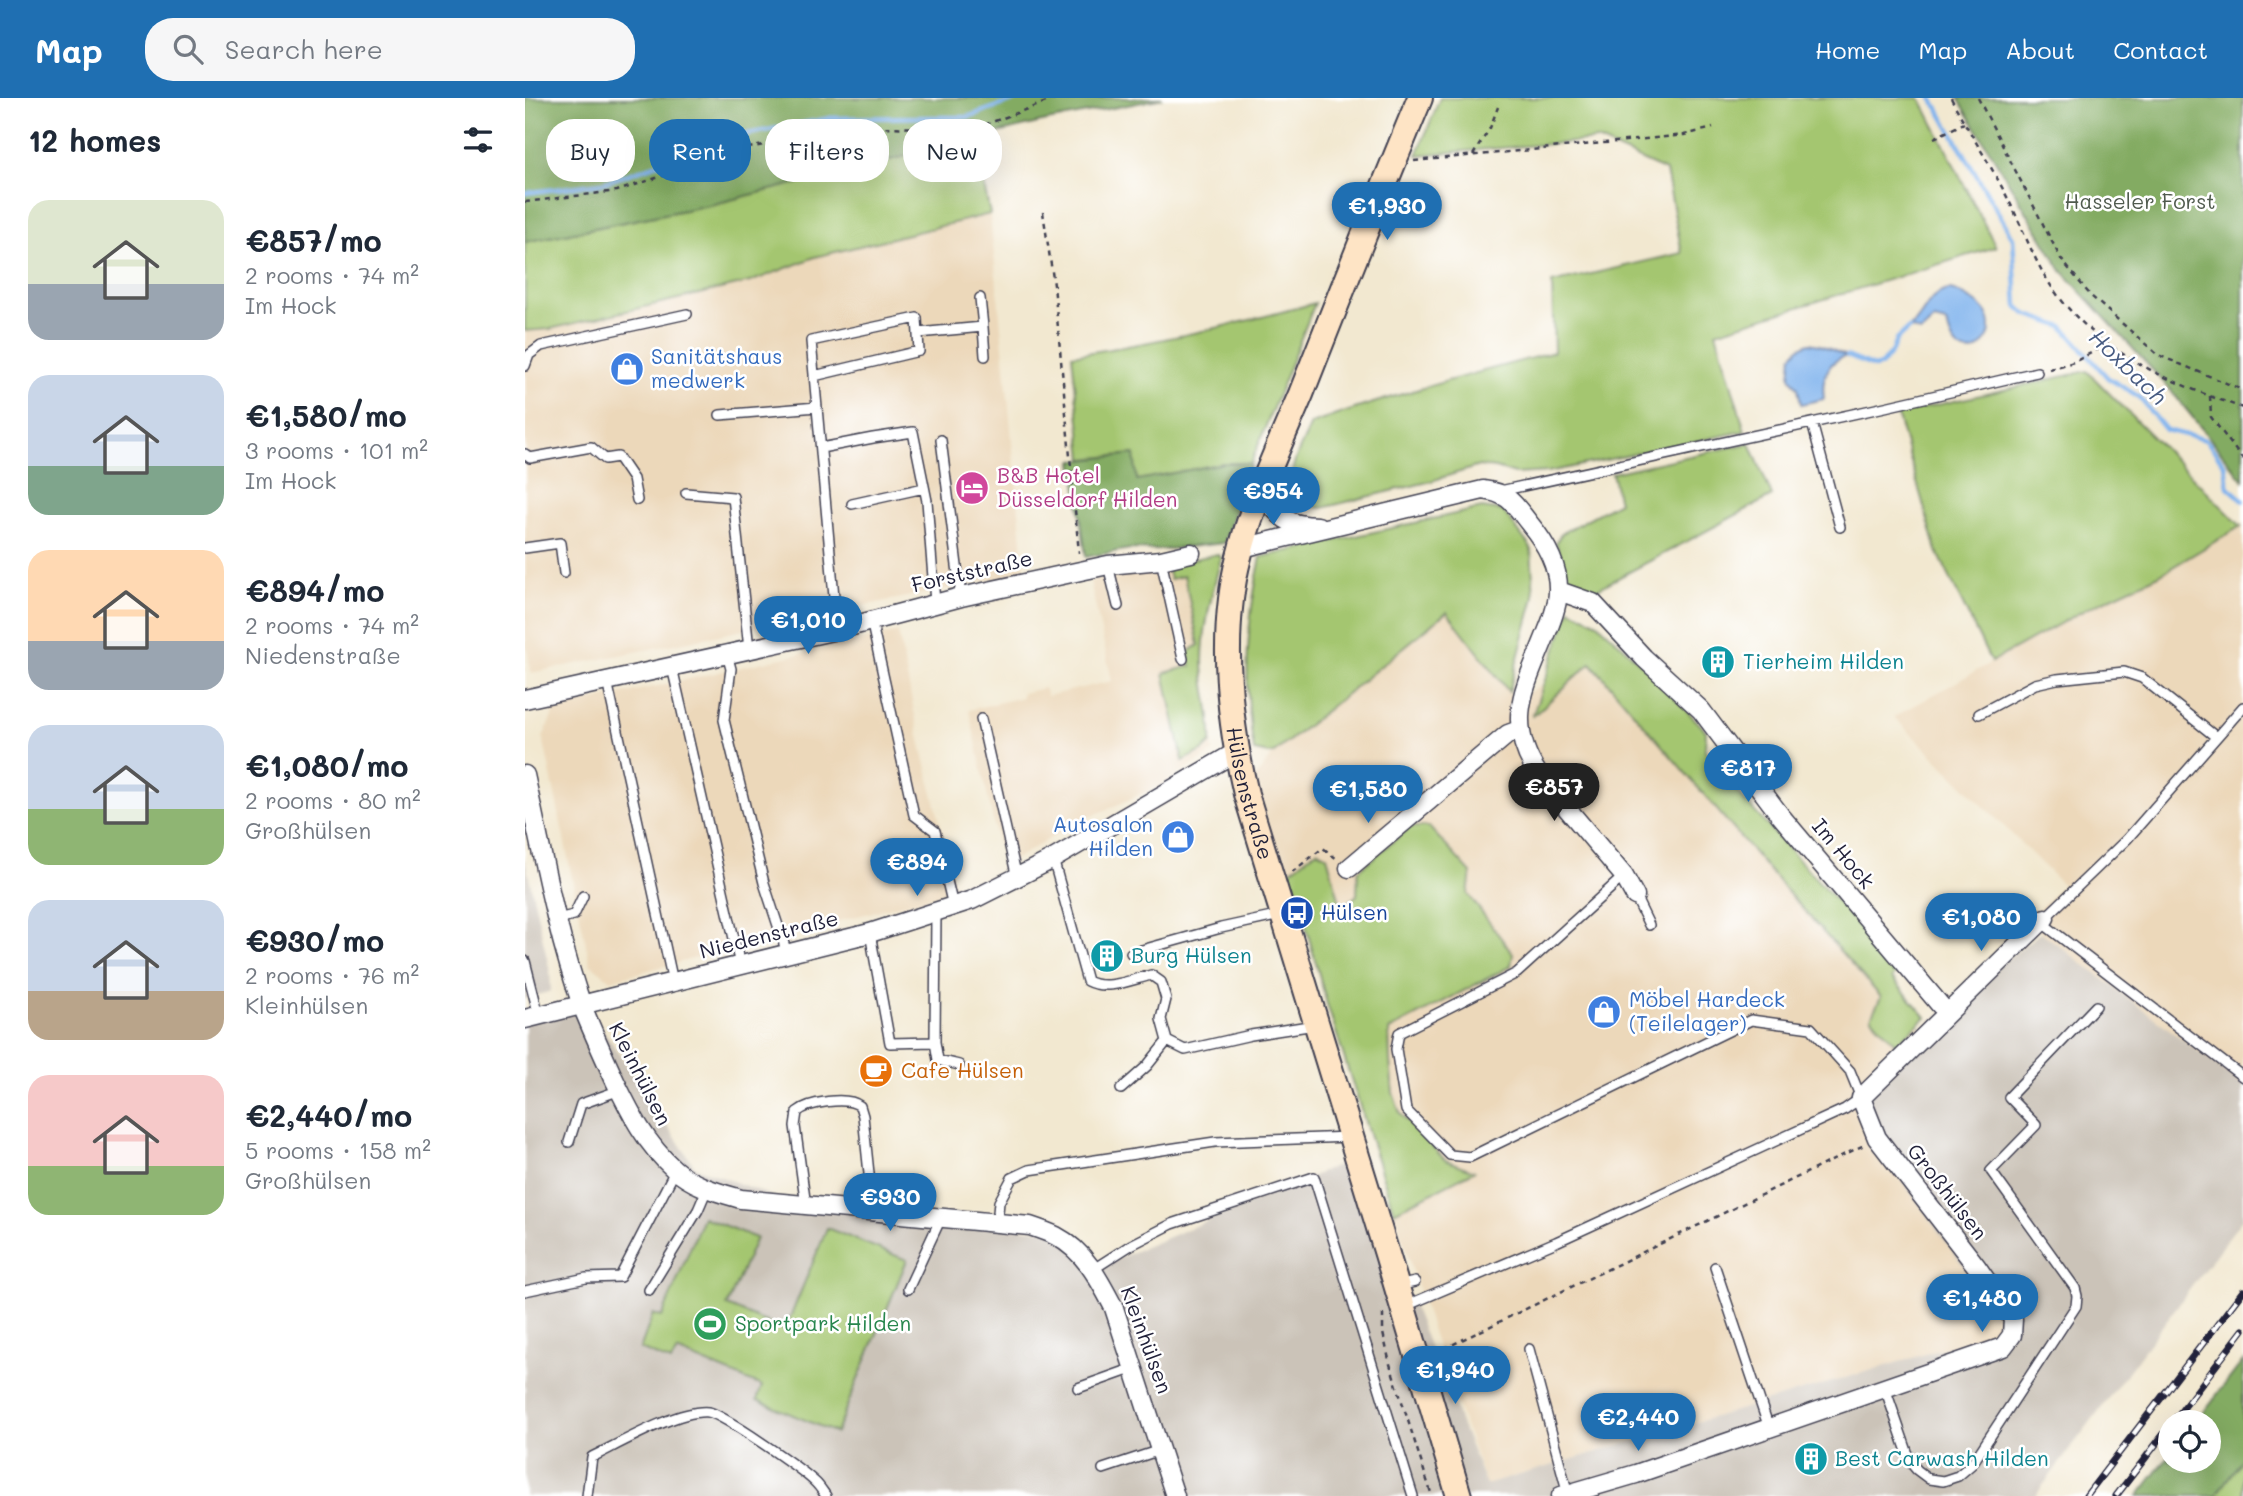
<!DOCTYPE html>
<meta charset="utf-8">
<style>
body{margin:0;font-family:Mali,sans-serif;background:#f6f6f7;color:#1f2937;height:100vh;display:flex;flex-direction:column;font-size:26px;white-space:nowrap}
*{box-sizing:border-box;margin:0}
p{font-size:23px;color:#747a83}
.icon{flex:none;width:38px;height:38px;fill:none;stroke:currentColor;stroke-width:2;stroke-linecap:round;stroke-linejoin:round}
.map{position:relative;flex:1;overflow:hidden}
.drawer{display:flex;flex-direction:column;background:#fff;width:525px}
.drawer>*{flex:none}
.guide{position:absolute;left:21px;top:21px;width:665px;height:63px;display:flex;gap:14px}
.controls{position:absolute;left:1633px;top:1312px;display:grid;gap:14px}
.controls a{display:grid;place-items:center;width:63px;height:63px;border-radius:50%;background:#fff;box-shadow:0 7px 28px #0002;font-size:35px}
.price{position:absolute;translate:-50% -60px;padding:0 16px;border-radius:24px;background:#1f6fb2;color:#fff;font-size:23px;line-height:46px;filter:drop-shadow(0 2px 4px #0008)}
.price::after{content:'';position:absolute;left:50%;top:42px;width:21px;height:16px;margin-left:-10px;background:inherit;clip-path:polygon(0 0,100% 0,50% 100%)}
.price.on{background:#222;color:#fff}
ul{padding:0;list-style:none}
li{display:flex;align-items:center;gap:21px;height:175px;padding:0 28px}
li span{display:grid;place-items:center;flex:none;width:196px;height:140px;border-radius:21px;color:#555}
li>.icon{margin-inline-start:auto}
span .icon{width:84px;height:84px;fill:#fffc;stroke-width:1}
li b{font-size:30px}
h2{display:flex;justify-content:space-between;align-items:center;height:84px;padding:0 28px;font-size:30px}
.pill{padding:0 24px;border-radius:28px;background:#fff;box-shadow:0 7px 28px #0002;font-size:24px;line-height:63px}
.pill.on{background:#1f6fb2;color:#fff}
header{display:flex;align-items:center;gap:42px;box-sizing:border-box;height:98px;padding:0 35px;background:#1f6fb2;color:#fff}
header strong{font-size:33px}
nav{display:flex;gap:38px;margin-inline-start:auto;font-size:24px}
.search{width:490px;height:63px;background:#f6f6f7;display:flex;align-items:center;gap:18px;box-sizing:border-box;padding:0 24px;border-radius:28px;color:#747a83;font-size:26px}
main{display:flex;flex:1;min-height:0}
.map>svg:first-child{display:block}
.built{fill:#ecd8ba}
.industrial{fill:#cbc3b8}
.green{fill:#a4c670;stroke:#637456;stroke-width:2}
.forest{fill:#83ab62;stroke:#52664e;stroke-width:2}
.water{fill:#80b3ed;stroke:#516a94;stroke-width:2}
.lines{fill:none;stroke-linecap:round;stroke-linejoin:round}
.stream{stroke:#80b3ed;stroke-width:4.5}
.lane-casing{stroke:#414051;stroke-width:12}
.street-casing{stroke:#414051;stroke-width:21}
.secondary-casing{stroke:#414051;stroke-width:28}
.path{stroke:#414051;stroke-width:2.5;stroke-dasharray:5 5;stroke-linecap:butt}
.lane{stroke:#fff;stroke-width:9}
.street{stroke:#fff;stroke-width:18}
.secondary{stroke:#fee4c5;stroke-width:24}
.rail-casing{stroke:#22223b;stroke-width:7}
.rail{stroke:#fff;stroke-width:4.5;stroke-dasharray:13;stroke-linecap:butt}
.labels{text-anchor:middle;stroke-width:5;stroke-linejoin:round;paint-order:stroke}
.park-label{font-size:21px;fill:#505b4e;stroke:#fff}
.shop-label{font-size:21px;fill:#366cbe;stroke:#fff;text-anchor:start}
.hotel-label{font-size:21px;fill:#b23c85;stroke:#fff;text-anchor:start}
.street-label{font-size:21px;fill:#22223b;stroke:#fff}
.culture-label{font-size:21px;fill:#0d838f;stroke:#fff;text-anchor:start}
.transit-label{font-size:21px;fill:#164399;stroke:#fff;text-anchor:start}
.food-label{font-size:21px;fill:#c56008;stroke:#fff;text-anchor:start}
.leisure-label{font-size:21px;fill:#27864d;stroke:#fff;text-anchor:start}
.water-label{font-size:23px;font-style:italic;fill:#485c82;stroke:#fff}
</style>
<header>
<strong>Map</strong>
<div class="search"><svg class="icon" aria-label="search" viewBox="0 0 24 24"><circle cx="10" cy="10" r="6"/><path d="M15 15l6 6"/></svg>Search here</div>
<nav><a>Home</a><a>Map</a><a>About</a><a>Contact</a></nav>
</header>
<main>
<section class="drawer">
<h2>12 homes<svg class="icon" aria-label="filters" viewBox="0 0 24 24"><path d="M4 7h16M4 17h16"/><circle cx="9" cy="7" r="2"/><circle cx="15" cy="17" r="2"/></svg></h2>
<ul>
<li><span style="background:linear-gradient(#dfe7d0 60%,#9aa5b1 0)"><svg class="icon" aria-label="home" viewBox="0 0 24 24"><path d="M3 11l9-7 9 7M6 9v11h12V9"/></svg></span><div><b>€857/mo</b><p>2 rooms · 74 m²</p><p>Im Hock</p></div></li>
<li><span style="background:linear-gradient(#c9d6e8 65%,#7fa58c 0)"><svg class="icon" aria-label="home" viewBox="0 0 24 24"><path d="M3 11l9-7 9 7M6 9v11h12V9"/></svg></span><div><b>€1,580/mo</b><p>3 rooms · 101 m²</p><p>Im Hock</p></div></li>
<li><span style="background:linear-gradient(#ffd9b3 65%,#9aa5b1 0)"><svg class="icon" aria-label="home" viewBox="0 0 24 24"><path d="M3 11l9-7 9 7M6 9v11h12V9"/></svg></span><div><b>€894/mo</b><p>2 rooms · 74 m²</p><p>Niedenstraße</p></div></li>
<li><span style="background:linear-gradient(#c9d6e8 60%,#8fb573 0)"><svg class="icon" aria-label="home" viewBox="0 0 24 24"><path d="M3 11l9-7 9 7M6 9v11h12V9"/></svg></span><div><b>€1,080/mo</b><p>2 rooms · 80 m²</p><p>Großhülsen</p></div></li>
<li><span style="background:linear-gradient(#c9d6e8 65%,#b9a48a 0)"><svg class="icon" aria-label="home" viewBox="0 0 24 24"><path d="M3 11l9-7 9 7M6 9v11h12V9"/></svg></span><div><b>€930/mo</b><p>2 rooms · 76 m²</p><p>Kleinhülsen</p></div></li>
<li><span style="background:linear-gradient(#f6c9c9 65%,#8fb573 0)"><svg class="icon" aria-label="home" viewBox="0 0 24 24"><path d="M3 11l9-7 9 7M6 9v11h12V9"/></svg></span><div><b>€2,440/mo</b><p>5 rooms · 158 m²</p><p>Großhülsen</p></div></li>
</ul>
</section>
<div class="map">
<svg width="1718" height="1398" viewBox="0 0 1718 1398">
<rect width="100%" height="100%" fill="#fff"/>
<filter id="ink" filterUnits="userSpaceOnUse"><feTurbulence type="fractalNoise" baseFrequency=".0143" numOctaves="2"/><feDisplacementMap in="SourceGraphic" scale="14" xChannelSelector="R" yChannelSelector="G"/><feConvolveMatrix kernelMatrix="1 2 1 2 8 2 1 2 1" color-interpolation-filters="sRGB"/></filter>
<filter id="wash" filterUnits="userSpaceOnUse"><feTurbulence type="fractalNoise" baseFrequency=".00686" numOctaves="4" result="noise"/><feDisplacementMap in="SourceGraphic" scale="28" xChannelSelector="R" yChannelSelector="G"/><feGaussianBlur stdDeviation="1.57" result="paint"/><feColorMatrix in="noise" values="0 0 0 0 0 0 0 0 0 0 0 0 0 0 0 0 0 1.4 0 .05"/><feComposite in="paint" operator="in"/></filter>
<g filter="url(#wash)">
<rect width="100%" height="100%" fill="#f2e8d0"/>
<path class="built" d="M465 116 500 475 6 575 0 536V233L25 231 225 184 290 159Z
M1718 427V987L1516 834 1503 822 1538 787 1369 619 1565 509 1634 477Z
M692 456 696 460 681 526 678 563 688 654 633 689 553 724 478 768 444 612 497 599V595L519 590 522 598 587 583 565 483Z
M922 514 989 600 1085 559 1396 931 1340 1031 1473 1217 1471 1235 961 1387 915 1258 802 906 780 825 785 820 781 809 775 811 736 714 728 682 749 655Z
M373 534 394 638 423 757 429 793 86 882 65 866 18 639 30 611Z"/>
<path class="industrial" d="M0 761 25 874 26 893 0 901Z
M1516 834 1718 987V1120L1510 1398H0V924L61 906 170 1069 281 1111 529 1133 573 1169 828 1061 961 1387 1471 1235 1473 1217 1340 1031 1327 999 1396 931Z"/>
<path class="green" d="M915 0H1395L1471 149 1191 234 1220 333 1023 374 990 376 971 370 954 368 903 384 797 410 778 407C755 377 773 357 786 326 866 297 947 276 1029 254L1027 185 1157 155 1141 73 1072 42 892 57Z
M449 41 465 116 290 159 225 184 25 231 0 233V144L189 106Z
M790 205 726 365H698L611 383 608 356 558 361 547 257C630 245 710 227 790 205Z
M1562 273 1716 428 1634 477 1565 509 1466 564 1412 453 1372 316Z
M1225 345 1247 398 1065 495 1043 485 1031 444 1037 435 1094 404 1087 375Z
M957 410 978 413 1006 450 1009 499 984 594 922 514 749 655 744 656 729 653C718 584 721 526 736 459Z
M692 456 696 460C688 493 678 528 678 563 678 591 688 617 686 645L679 652 658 663 639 575 666 568 663 554 674 547 659 478 645 481 641 467Z
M1045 511 1073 525 1129 578 1181 633 1180 652 1219 702 1374 871 1367 880 1401 919 1371 946 1346 919 1356 899 1260 791 1066 565 1007 619Z
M885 729H904L946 775 943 796 988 856 986 868 864 932 865 963 868 995 875 1015 920 1062 949 1073 869 1114 802 906 780 825 785 820 781 809 775 811 761 776 792 752 802 758 815 804 819 808 832 797 833 773Z
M178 1119 231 1140 202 1208 260 1232 302 1130 382 1162 311 1335 232 1302 237 1288 152 1253 146 1264 115 1251 128 1216 137 1219Z
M1718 1360V1398H1690Z"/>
<path class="forest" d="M0 0H638L517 24 189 106 0 144Z
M1433 0H1718V382L1644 290 1537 173Z
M609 356 612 382 699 365H726L699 445 636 452 605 451 561 459 548 363Z
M1718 1263V1360L1690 1398H1613L1645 1357V1363H1684V1325H1670Z"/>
<path class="water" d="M1425 192C1435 194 1441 199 1450 204 1492 231 1434 288 1422 225L1409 222 1396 234 1384 230C1400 219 1402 194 1425 192Z
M1284 245 1295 247 1322 258C1302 262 1296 282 1299 301L1276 306 1273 290 1265 279 1267 258 1275 249Z"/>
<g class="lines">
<path class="stream" d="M1407 0 1488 140 1492 208 1501 216 1538 229 1583 280 1613 298 1641 332 1681 342 1700 367 1703 389 1718 402
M0 95 78 85 213 38 306 20 442 19 496 0
M1322 258 1349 269 1356 267 1367 253 1371 242 1384 230"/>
</g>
</g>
<g filter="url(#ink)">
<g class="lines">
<g class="lane-casing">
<path id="lane" d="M455 200 458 229
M393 235 458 229 460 258
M0 268 4 257 16 248 162 216
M289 278 394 253 392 220 286 243 312 532
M195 317 292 309
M1287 325 1315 429
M416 342 436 499
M296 350 348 340 388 334 402 403 410 505
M0 356 5 360 66 349 80 361 93 359 108 381 112 402
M975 393 1360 309 1512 274
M161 395 208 399 224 551
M327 406 399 390
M0 450 35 445 39 475
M636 462 658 561
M583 467 593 508
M346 522 389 717 410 733 428 808
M202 556 206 571 199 622 239 785 262 855
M147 569 215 867
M82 583 148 884
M1454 616 1510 586 1532 581 1599 574 1617 580 1691 639
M456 621 492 780
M528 761 562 883C581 893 605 882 626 877L636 884 641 901 636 921 642 943 660 952 726 937 790 927
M1110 798 1124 827
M411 814 410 944 413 962 434 967
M1520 820 1602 741 1718 609
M32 821 49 817 58 798
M1516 824 1718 979
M345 835 365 945 410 944
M606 855 696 830 756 817
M0 863 14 918
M596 991 622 968 642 943
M44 1044 56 1006 95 992
M281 1108 270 1028 272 1014C284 1004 322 998 335 1008L338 1018 348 1114
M472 1125 474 1104 487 1080 504 1072 690 1044 825 1039
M1190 1169 1244 1330
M567 1172 606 1147 647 1126 789 1079 888 1398
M873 1188 890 1184
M383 1191 416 1120
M124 1192 173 1112 182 1091
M0 1193 61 1180 95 1179 150 1073
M878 1209 1031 1144 1320 1011 1336 1000 1325 973 1286 930 1226 922 945 1059 925 1057 881 1012 871 951 874 935 992 875 1099 778
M1004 1251 1043 1396
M553 1290 609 1270
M1360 1290 1386 1365 1392 1372 1404 1381 1418 1383 1433 1378 1447 1366 1551 1208 1552 1198 1550 1190 1466 1073 1511 1027 1484 999 1571 908
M578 1371 635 1352
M62 1398 67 1359C94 1346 154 1311 183 1314 198 1316 278 1372 291 1385 295 1389 298 1394 301 1398"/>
</g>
<g class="street-casing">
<path id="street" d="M736 392C755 419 758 427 793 428
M717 450 958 392C984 395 989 406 1004 425 1019 443 1034 468 1033 493 1033 506 1027 522 1022 534 1001 588 978 622 1013 676L1099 778 1110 798
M1034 493 1068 505 1119 560 1176 612 1255 717 1416 908
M0 601 312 532 436 499 583 467 636 462 666 455
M0 677C17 754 31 835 58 910 68 935 79 959 90 983 106 1016 121 1046 149 1071 168 1088 192 1094 216 1101L505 1128C514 1131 523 1134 531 1138 560 1153 575 1183 589 1210L650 1398
M824 770 983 636 994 632
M0 921 345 835 447 802 528 761 711 654
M1036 1398 1111 1376 1478 1249 1487 1237 1488 1221 1452 1169 1352 1040 1336 1000 1520 820"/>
</g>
<g class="secondary-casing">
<g id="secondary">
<path id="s1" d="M895 0C854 98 815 197 776 296 749 360 714 432 706 501 698 567 706 632 721 696L862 1156 934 1398"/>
</g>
</g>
<path class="path" d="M1426 0C1444 35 1467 68 1484 103 1497 128 1506 155 1521 180 1564 251 1643 284 1718 310
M1453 0 1536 161 1566 198 1633 257 1718 292
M1409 40 1439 25
M948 57 965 30 973 9
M889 63 1111 42 1159 37 1188 30
M0 104 92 93 219 51 328 29 451 30 532 0
M518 114 529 187 554 455
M1524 271 1549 264 1581 247
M1685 298 1686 319 1718 362
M767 774 798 750 812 761
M858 1216V1235L865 1266 907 1398
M910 1255 1339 1047"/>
<use href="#lane" class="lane"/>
<use href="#street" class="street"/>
<use href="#secondary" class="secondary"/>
<g class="rail-casing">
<path id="rail" d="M1647 1325 1718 1232
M1561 1398 1718 1193
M1591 1398 1645 1328"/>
</g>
<use href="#rail" class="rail"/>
</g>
</g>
<defs>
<g id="shop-disc" transform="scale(1.75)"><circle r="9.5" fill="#3f7fe0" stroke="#fff"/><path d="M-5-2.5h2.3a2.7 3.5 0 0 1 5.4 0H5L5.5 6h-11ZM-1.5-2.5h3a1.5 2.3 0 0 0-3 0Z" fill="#fff"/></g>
<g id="hotel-disc" transform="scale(1.75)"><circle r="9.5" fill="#d1479c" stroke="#fff"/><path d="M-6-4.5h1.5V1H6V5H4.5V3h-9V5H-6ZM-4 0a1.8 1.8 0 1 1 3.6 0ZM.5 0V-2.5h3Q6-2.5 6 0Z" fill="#fff"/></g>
<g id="building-disc" transform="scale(1.75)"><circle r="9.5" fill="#0f9aa8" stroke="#fff"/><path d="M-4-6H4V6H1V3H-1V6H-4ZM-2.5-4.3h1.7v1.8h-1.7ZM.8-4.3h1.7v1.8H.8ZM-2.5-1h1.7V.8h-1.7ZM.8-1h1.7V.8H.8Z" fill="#fff"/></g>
<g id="bus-disc" transform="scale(1.75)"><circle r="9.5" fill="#1a4fb4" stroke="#fff"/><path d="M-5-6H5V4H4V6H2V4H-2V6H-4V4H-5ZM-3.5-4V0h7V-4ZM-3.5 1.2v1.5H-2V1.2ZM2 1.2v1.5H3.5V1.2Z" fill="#fff"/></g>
<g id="cafe-disc" transform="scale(1.75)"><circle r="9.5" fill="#e8710a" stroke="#fff"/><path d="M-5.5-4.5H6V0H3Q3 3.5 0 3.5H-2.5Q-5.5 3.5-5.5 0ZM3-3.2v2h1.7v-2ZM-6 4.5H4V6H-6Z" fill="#fff"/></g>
<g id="stadium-disc" transform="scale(1.75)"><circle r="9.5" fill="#2e9e5b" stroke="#fff"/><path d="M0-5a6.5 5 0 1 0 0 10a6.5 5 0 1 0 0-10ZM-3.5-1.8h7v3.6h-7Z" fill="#fff"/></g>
</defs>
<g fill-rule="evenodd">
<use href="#shop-disc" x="102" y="271"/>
<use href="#hotel-disc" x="447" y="390"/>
<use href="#building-disc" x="1193" y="564"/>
<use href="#shop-disc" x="653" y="739"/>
<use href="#bus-disc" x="772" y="815"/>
<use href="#building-disc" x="582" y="858"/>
<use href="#shop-disc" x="1079" y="914"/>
<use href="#cafe-disc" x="351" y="973"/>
<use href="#stadium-disc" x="185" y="1226"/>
<use href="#building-disc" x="1286" y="1361"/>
</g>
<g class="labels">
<g class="park-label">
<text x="1615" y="111">Hasseler Forst</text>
</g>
<g class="shop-label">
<text x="126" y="266">Sanitätshaus<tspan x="126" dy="24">medwerk</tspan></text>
<text x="628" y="734" text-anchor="end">Autosalon<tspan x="628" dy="24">Hilden</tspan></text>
<text x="1104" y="909">Möbel Hardeck<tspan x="1104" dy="24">(Teilelager)</tspan></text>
</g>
<g class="hotel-label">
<text x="472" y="385">B&amp;B Hotel<tspan x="472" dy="24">Düsseldorf Hilden</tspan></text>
</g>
<g class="street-label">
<text transform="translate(447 474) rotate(-13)" y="7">Forststraße</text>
<text dy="7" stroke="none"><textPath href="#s1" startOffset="733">Hülsenstraße</textPath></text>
<text transform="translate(1318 756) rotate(50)" y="7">Im Hock</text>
<text transform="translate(244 837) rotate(-14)" y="7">Niedenstraße</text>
<text transform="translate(115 976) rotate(63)" y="7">Kleinhülsen</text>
<text transform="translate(1422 1094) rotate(52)" y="7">Großhülsen</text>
<text transform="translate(621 1242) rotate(70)" y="7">Kleinhülsen</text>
</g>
<g class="culture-label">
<text x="1218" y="571">Tierheim Hilden</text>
<text x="606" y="865">Burg Hülsen</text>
<text x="1310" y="1368">Best Carwash Hilden</text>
</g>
<g class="transit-label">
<text x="796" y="822">Hülsen</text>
</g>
<g class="food-label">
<text x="376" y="980">Cafe Hülsen</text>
</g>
<g class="leisure-label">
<text x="210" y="1233">Sportpark Hilden</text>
</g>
<g class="water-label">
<text transform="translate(1603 269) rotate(44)" y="8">Hoxbach</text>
</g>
</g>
</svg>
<div class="controls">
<a><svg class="icon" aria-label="locate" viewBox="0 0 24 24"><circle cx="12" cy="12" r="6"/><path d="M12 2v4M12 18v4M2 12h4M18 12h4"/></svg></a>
</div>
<b class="price" style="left:862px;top:144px">€1,930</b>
<b class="price" style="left:748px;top:429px">€954</b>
<b class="price" style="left:283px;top:558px">€1,010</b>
<b class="price" style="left:1223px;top:706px">€817</b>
<b class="price on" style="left:1029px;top:725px">€857</b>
<b class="price" style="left:843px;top:727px">€1,580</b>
<b class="price" style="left:392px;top:800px">€894</b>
<b class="price" style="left:1456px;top:855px">€1,080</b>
<b class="price" style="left:365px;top:1135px">€930</b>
<b class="price" style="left:1457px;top:1236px">€1,480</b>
<b class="price" style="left:930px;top:1308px">€1,940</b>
<b class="price" style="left:1113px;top:1355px">€2,440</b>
<div class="guide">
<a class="pill">Buy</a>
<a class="pill on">Rent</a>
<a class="pill">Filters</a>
<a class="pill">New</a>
</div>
</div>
</main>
